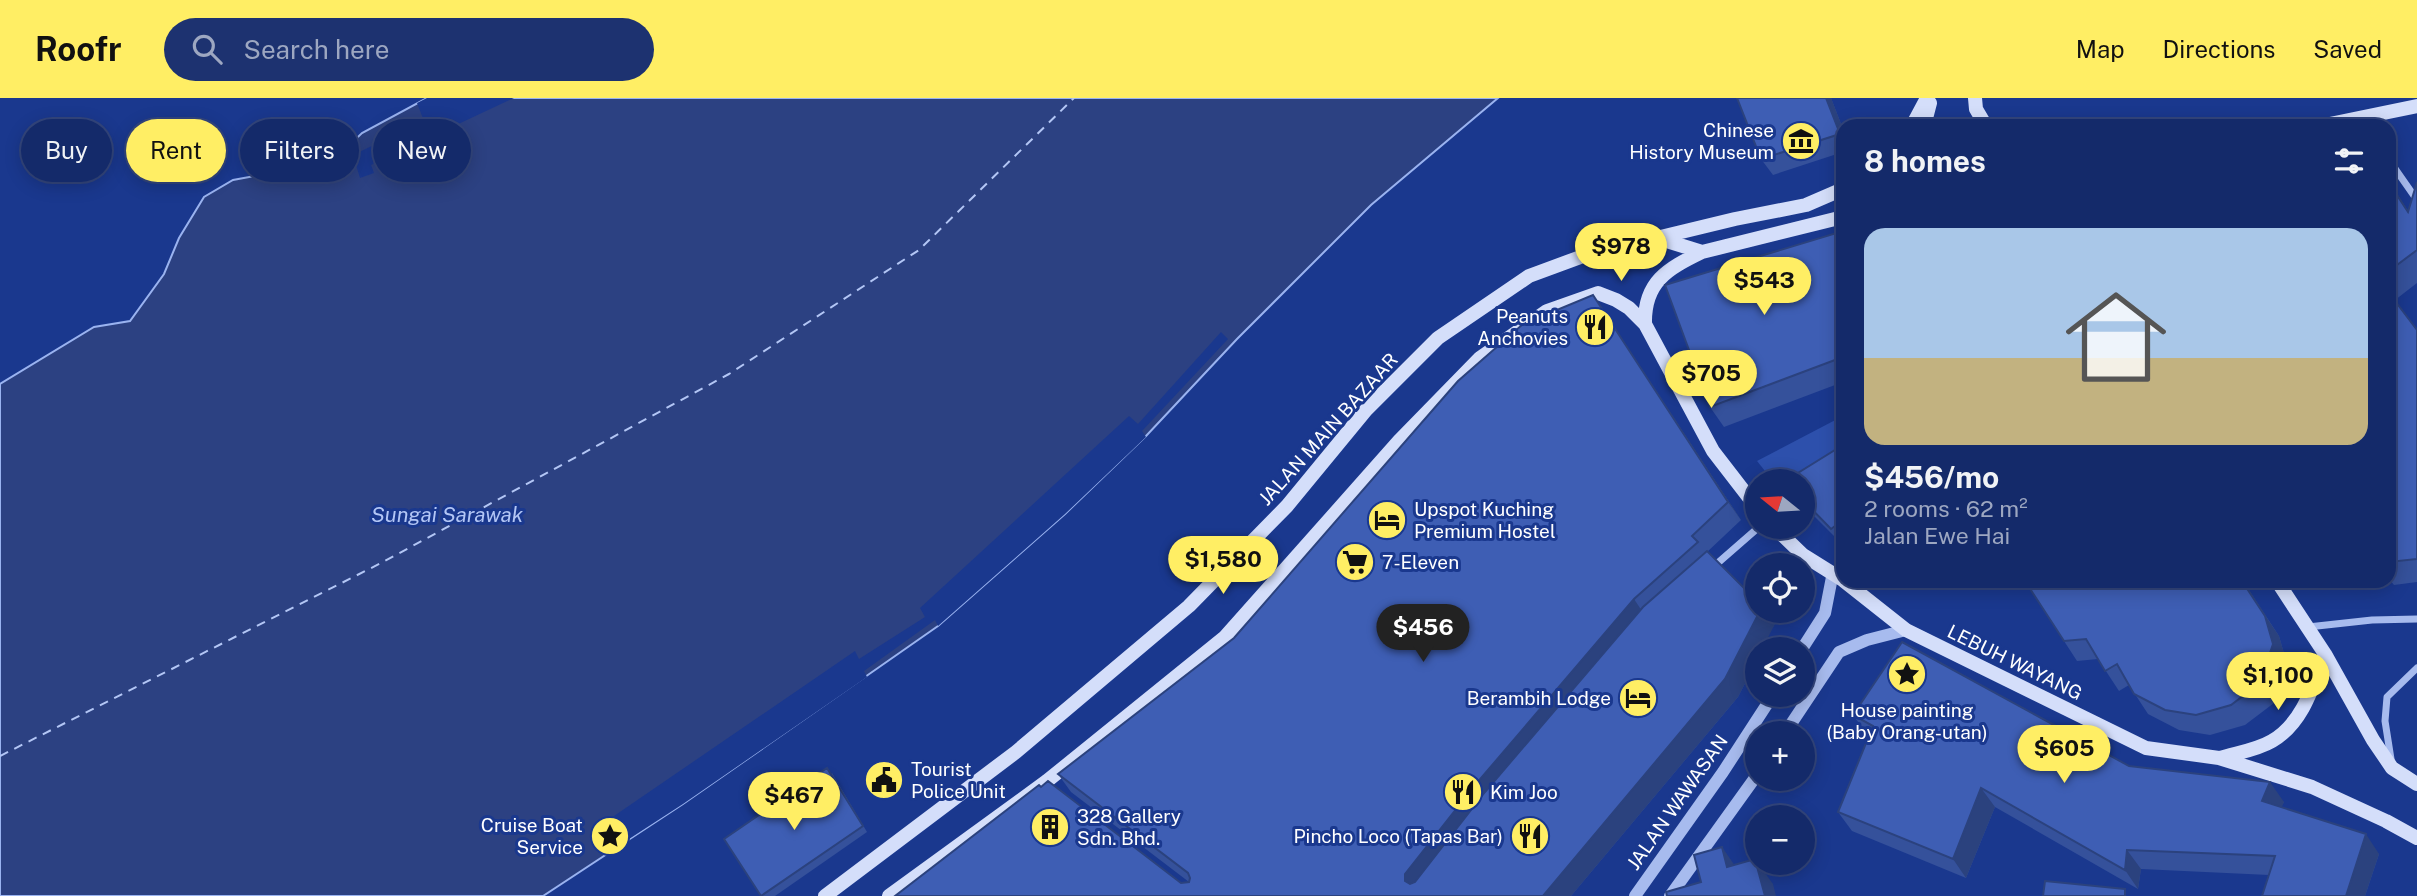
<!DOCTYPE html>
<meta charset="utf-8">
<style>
body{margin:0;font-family:"Public Sans",sans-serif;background:#1d3270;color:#f1f3f6;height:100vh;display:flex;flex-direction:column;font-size:26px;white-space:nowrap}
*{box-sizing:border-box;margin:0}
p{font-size:23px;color:#9da7c1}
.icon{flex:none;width:38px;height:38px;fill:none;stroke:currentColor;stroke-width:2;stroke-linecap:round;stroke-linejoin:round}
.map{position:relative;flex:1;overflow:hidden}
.side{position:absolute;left:1836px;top:21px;width:560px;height:469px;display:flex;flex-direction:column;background:#142a6a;border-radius:21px;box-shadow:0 4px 18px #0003,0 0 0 2px #33467e}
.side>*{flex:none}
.top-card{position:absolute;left:21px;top:21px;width:665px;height:63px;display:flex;gap:14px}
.needle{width:46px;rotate:288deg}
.controls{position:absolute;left:1745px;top:371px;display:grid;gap:14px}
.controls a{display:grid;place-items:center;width:70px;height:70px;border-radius:50%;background:#142a6a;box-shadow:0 4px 18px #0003,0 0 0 2px #33467e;font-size:35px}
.price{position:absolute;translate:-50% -60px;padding:0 16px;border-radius:24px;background:#ffee64;color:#111;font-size:23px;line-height:46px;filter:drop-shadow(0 2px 4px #0008)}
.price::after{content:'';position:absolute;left:50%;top:42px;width:21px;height:16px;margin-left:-10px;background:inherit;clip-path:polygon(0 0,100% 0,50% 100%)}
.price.active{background:#222;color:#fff}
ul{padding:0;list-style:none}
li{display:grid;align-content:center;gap:14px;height:371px;padding:0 28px}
li span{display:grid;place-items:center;height:217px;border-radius:21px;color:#555}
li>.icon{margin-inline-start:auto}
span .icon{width:126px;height:126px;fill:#fffc;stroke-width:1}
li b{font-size:30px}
h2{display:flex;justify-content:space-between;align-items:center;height:84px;padding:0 28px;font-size:30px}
.chip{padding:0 24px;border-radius:32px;background:#142a6a;box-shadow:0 4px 18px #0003,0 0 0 2px #33467e;font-size:24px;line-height:63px}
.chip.active{background:#ffee64;color:#111}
header{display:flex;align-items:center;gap:42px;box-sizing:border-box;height:98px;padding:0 35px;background:#ffee64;color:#111}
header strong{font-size:33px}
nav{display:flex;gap:38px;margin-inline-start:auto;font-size:24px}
.search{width:490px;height:63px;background:#1d3270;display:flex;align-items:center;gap:18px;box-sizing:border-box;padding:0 24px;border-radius:38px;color:#9da7c1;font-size:26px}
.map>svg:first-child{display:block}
.green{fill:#2d50ac}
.water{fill:#2c4182;stroke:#9ab3f0;stroke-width:2}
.pier{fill:#1a388e}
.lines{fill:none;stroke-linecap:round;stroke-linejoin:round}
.ferry{stroke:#b3c6f5;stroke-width:2;stroke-dasharray:9 7;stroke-linecap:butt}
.minor{stroke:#a7bbee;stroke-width:7}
.tertiary{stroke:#a7bbee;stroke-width:12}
.secondary{stroke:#d4defa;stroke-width:14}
.wall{fill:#35519b}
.shaded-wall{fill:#2b427e}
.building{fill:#3e5eb4;stroke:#2b427e;stroke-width:2}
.labels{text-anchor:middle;stroke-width:6;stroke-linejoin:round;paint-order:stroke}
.poi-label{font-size:19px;fill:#fff;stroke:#1a388e;text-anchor:end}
.street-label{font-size:19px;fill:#fff;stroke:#1a388e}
.water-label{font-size:21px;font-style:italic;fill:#b3c6f5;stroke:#1a388e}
</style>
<header>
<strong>Roofr</strong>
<div class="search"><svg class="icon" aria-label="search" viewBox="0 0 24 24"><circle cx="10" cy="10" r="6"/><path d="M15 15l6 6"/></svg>Search here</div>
<nav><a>Map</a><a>Directions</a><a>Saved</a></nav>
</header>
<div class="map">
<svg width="2417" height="798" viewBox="0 0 2417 798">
<rect width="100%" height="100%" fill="#1a388e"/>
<path class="green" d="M1843 318V358L1802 383H1773L1757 363Z"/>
<path class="water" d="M427 0H1498L1371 107 1237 241 1146 338 1065 416 938 528 683 706 543 798H0V286L94 229 130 223 164 176 179 140 204 99 233 82 332 64 362 35Z"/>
<path class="pier" d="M427 0H514L371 67 374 75 360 80 353 57 424 23 417 5Z
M1221 234 1228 241 1142 333 1146 339 1065 416 938 528 935 522 864 573 867 579 683 706 629 741 625 736 612 743 608 734 619 727 614 718 855 553 859 561 925 519 920 510 1129 318 1138 326Z"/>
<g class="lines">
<path class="ferry" d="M0 658 383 464 729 276 919 152 1074 0"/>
<path class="minor" d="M2389 62 2417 102
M1712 470 1759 429
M2308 529 2372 522 2417 521
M2391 661 2385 623 2387 599 2417 570"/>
<path class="tertiary" d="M1802 551 1825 515 1833 474
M1785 635 1839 554 1867 542 1906 532
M1635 798 1723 674 1773 597
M1670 798 1757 677"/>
<path class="secondary" d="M1975 0 1976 11 1986 28
M1912 28 1927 0
M1924 28 1930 5
M2320 28 2417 8
M1657 140 1702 154
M1645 226C1644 184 1667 171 1702 154L1843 119
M1774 429 1803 457 1843 482
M1844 483 1906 532 2146 650 2219 660 2312 689 2386 723 2417 740
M2277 483 2325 556 2373 642 2392 670 2417 686
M2220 660C2236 655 2257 652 2272 643 2303 625 2313 588 2325 556
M825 798 1016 654 1189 508 1287 408 1366 312 1438 240 1529 178 1586 157 1735 121 1806 107 1843 91
M889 798 1047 683 1225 539 1399 343 1480 260 1547 213 1598 195 1616 202 1629 210 1645 226 1713 353 1757 410"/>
</g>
<path class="wall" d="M1831 0 1843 31V54L1773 77 1761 61Z
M2389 83 2408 113 2417 84V185L2395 202 2417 232V484L2394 487 2389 481Z
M1843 133V284L1724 329 1710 309Z
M1593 197 1741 422 1706 455 1775 526 1757 551V562L1738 599 1571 798 1181 785 1189 784 1071 694 1058 676 1234 540Z
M1843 347V447L1802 406V383Z
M2025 483H2243L2279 538 2287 566 2274 605 2245 627 2210 637 2179 632 2148 616 2129 587 2119 593 2098 561 2077 563Z
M1853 617 2129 668 2284 704 2281 709 2379 756 2365 798H2262L2269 777 2141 771 2138 791 1995 709 1966 780 1852 733 1838 714 1869 637 1867 636Z
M832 675 867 734 775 798H761Z"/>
<path class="shaded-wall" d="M1826 0H1831L1843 31V40L1840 36Z
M2389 83 2417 127 2389 85Z
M1593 197 1605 216 1741 422 1728 404Z
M2242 483 2279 538 2287 566 2274 605 2260 585Z
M1634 501 1646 519 1418 794 1405 783V776L1476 686Z
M1760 513H1766L1775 526 1762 551H1757V562L1738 599 1571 798H1543Z
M2270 684 2284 704 2276 722 2262 703Z
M1981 690 1995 709 1966 780 1953 761Z
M2366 736 2379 756 2365 798H2346Z
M1722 749 1740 775 1727 769Z
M2127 752 2141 771 2138 791 2125 772Z
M1755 761 1773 786 1776 798H1765Z"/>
<path class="building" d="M1737 0H1826L1840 36 1761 61Z
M2417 84V152L2389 173V85L2408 114Z
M1843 133V259L1710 309 1665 187Z
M2389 195 2417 232V461L2389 464Z
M1593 197 1728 404 1692 438 1698 444 1634 501 1476 686 1405 776V783L1410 786 1415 784 1485 694 1643 509 1707 453 1757 503V513H1760L1725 581 1543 798H895L1039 687 1041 689 1048 683 1181 785 1189 784 1190 780 1188 775 1058 676 1234 540 1458 283 1523 226Z
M1843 347V422L1831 431 1802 401V383H1785Z
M2025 483H2242L2265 518 2273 546 2260 585 2231 607 2196 617 2165 612 2134 596 2117 566 2105 573 2086 541 2064 543Z
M1902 544 2129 668 2270 684 2262 703 2366 736 2346 798H2262L2275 758 2127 752 2125 772 1981 690 1953 761 1838 714 1873 628 1853 617Z
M827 670 863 728 761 798 724 741Z
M1722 749 1727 769 1755 761 1765 798H1667L1666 794 1701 784 1694 757Z
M2045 783 2125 791V798H2043Z"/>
<defs>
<g id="museum-disc" transform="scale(2.0125)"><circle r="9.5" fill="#ffee64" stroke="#1a388e"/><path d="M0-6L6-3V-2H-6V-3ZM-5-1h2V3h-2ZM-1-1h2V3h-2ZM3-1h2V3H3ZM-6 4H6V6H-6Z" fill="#111"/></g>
<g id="restaurant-disc" transform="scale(2.0125)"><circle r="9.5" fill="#ffee64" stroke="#1a388e"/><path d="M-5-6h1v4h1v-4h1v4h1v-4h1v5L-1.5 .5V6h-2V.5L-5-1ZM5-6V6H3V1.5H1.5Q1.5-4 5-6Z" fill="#111"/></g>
<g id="hotel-disc" transform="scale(2.0125)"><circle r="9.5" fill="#ffee64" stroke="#1a388e"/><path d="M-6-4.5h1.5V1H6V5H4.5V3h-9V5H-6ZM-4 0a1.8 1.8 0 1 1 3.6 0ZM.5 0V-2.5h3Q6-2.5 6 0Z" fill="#111"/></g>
<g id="supermarket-disc" transform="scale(2.0125)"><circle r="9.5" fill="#ffee64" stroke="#1a388e"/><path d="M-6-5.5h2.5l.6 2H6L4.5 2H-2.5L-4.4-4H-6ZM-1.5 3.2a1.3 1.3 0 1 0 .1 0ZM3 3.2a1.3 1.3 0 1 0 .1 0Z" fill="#111"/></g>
<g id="sight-disc" transform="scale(2.0125)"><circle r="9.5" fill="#ffee64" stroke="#1a388e"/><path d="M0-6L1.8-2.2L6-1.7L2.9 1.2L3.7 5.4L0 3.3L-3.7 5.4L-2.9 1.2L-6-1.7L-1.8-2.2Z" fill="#111"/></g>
<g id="civic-disc" transform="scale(2.0125)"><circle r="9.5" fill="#ffee64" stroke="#1a388e"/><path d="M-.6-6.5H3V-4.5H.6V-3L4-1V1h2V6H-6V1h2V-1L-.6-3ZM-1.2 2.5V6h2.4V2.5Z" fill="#111"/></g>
<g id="building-disc" transform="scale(2.0125)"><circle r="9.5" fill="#ffee64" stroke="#1a388e"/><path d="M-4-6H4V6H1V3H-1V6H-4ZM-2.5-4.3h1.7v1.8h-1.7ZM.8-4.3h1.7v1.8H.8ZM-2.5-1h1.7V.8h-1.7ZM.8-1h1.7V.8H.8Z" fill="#111"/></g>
</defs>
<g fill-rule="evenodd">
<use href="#museum-disc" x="1801" y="43"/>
<use href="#restaurant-disc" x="1595" y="229"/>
<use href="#hotel-disc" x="1387" y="422"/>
<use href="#supermarket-disc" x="1355" y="464"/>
<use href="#sight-disc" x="1907" y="576"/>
<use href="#hotel-disc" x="1638" y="600"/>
<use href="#civic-disc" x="884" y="682"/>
<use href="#restaurant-disc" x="1463" y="694"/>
<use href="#building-disc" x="1050" y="729"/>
<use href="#sight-disc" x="610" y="738"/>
<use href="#restaurant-disc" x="1530" y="738"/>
</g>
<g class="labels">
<g class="poi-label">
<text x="1774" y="39">Chinese<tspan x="1774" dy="22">History Museum</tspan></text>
<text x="1568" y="225">Peanuts<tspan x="1568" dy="22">Anchovies</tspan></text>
<text x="1414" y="418" text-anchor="start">Upspot Kuching<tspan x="1414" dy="22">Premium Hostel</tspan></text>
<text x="1382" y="471" text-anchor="start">7-Eleven</text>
<text x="1611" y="607">Berambih Lodge</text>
<text x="1907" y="619" text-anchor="middle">House painting<tspan x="1907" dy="22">(Baby Orang-utan)</tspan></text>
<text x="911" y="678" text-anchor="start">Tourist<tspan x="911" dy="22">Police Unit</tspan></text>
<text x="1490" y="701" text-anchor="start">Kim Joo</text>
<text x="1077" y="725" text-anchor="start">328 Gallery<tspan x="1077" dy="22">Sdn. Bhd.</tspan></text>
<text x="583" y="734">Cruise Boat<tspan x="583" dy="22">Service</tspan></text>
<text x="1503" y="745">Pincho Loco (Tapas Bar)</text>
</g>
<g class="street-label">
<text transform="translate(1328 331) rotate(-48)" y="7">JALAN MAIN BAZAAR</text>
<text transform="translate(2015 564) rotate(26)" y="7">LEBUH WAYANG</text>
<text transform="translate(1677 704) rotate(-55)" y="7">JALAN WAWASAN</text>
</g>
<g class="water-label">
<text x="447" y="424">Sungai Sarawak</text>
</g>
</g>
</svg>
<div class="controls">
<a><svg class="needle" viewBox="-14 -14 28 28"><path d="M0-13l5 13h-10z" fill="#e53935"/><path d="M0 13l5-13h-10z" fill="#9da7c1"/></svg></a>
<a><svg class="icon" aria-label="locate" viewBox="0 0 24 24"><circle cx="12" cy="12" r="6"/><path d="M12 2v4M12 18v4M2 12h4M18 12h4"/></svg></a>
<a><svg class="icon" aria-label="layers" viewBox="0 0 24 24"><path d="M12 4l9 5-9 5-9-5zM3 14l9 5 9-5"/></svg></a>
<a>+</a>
<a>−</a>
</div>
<b class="price" style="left:1621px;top:185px">$978</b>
<b class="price" style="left:1764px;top:219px">$543</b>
<b class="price" style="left:1711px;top:312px">$705</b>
<b class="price" style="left:1223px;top:498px">$1,580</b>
<b class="price active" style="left:1423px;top:566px">$456</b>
<b class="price" style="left:2278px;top:614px">$1,100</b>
<b class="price" style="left:2064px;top:687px">$605</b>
<b class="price" style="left:794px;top:734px">$467</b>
<div class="top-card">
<a class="chip">Buy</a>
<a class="chip active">Rent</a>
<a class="chip">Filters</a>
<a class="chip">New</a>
</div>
<section class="side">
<h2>8 homes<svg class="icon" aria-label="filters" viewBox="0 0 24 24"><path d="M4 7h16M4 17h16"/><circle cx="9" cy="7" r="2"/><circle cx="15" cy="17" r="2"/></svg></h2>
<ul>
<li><span style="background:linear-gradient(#a9c7e8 60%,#c2b280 0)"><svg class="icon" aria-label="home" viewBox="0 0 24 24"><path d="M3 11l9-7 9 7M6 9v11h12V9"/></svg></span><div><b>$456/mo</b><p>2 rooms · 62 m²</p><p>Jalan Ewe Hai</p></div></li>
</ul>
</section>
</div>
